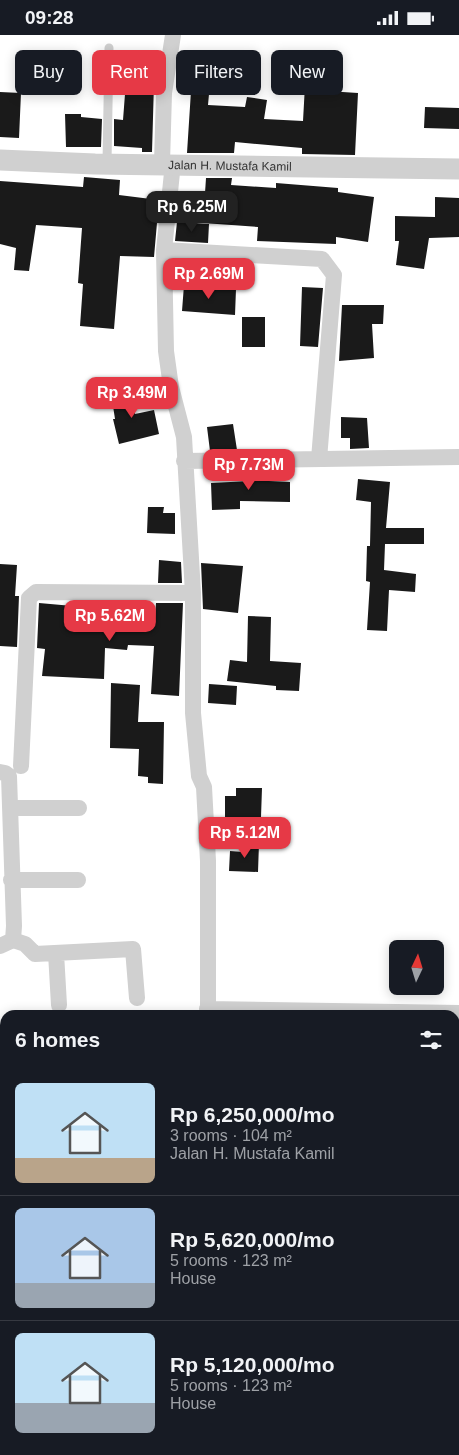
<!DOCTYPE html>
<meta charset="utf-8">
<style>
body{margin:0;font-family:Arial,sans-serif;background:#242831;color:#f1f3f6;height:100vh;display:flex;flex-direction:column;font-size:19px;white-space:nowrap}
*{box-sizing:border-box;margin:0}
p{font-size:16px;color:#9ea1a6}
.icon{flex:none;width:28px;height:28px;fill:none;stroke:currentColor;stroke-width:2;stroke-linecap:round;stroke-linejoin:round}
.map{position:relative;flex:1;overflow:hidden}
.drawer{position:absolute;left:0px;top:975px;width:460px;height:445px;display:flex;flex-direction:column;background:#171b24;border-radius:15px 15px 0 0;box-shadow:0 2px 12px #0003}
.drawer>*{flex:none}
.banner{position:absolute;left:15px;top:15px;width:430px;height:45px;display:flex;gap:10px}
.needle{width:32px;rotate:4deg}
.fabs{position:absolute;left:389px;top:905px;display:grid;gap:10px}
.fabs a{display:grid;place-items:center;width:55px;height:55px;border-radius:8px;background:#171b24;box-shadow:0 2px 12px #0003;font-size:25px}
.price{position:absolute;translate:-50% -42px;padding:0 11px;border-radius:10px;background:#e63946;color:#fff;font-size:16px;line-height:32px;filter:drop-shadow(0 1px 2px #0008)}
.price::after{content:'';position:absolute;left:50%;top:30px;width:15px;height:11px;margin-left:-8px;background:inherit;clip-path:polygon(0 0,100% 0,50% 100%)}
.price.on{background:#222;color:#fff}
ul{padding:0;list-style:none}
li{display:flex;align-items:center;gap:15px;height:125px;padding:0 15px}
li+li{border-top:1px solid #363941}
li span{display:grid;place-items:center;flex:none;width:140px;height:100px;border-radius:8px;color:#555}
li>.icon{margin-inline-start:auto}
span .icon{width:60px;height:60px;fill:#fffc;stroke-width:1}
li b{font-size:21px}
h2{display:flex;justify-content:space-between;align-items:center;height:60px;padding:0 15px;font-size:21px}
.tag{padding:0 18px;border-radius:8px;background:#171b24;box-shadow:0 2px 12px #0003;font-size:18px;line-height:45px}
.tag.on{background:#e63946;color:#fff}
.status{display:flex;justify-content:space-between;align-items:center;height:35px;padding:0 25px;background:#171b24;direction:ltr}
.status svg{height:14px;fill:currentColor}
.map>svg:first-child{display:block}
.building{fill:#1a1a1a}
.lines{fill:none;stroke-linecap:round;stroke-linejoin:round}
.path{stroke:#cdcdcd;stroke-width:3;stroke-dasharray:2.5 2.5;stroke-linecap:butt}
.service{stroke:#d0d0d0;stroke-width:9}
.minor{stroke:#d0d0d0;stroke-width:16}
.tertiary{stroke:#d0d0d0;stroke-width:21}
.labels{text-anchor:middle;stroke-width:5;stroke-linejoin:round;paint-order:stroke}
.street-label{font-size:12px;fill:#333;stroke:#fff}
</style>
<div class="status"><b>09:28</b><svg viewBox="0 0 49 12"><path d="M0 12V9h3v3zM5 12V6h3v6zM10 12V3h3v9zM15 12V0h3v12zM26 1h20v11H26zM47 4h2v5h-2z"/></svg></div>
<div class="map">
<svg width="459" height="1420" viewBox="0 0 459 1420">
<rect width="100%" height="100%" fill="#fff"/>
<path class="building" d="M183 24 212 26 208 70 245 72 247 62 267 65 264 84 303 86 305 50 327 51V56L358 58 355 120 302 119V113L235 107 234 118H187L191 56 180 55Z
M126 46 154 48 152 117H142V113L114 111V84L123 85Z
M0 57 21 58 19 103 0 102Z
M425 72 459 73V94L424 93Z
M65 79H81V82L102 84 101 112H66Z
M84 142 120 145 119 160 159 165 154 222 120 221 114 294 80 291 83 249 78 248 82 193 36 190 29 236 14 235 16 213 0 209V146L83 152Z
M206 143H232L231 150 276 153V148L338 153V157L374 162 368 207 336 202V209L257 206 258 192 203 188Z
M435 162 459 163V202L429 203 424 234 396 230 399 206H395V181L435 182Z
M177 187 209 189 208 208 175 206Z
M184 250 236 254 235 280 182 276Z
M302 252 323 253 318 312 300 311Z
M342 270H384L383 289H372L374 323 339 326Z
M242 282H265V312H242Z
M131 355 135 379 154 375 159 399 119 409 113 384H115L111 358Z
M341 382 367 383 369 413 350 414V403H341Z
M233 389 237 415 210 416 207 392Z
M250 435H269V446L290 447V467L240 466V474L212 475 211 448 250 446Z
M358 444 390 447 386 493H424V509H385L384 535 416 539 415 557 389 555 387 596 367 595 370 547 366 546 367 511H370L371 467 356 465Z
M148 472H164L163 478H175V499L147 498Z
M159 525 181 527 182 548H158Z
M201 528 243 531 238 578 203 574Z
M0 529 17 530 15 561H19L17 612 0 611Z
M39 568 84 572 83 577 107 580 155 583 156 568H183L179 661 151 659 154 611 128 610 127 615 105 613 104 644 42 641 45 614 37 613Z
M248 581 271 582 270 626 301 628 299 656 276 655V651L227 646 230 625 247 627Z
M111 648 140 650 138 687H164L163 749 148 748V742L138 741 139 714 110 713Z
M209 649 237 651 236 670 208 668Z
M236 753H262L261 782H225V761H236Z
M244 807 259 808 258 837 229 836 230 816 243 817Z"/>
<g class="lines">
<path class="path" d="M0 1221H5
M455 1226H459
M367 1420 368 1415"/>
<path class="service" d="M107 128 109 13"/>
<path class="minor" d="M162 128 164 58 173 0
M173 128 164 215 166 316 171 352 184 402 193 558V678L199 741 204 752 208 826V980
M164 215 322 224 334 240 319 424
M184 426 459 422
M21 731 29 563 36 557 193 558
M0 737 5 738 9 741 14 891 13 905 0 911
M10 773H79
M11 845H78
M13 905 25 909 35 919 133 914 137 963
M56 918 59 970
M207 974 459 978
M455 1125H459"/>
<path class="tertiary" id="s1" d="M0 125 95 129 459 134"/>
</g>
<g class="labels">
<g class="street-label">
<text dy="4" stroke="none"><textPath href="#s1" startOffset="230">Jalan H. Mustafa Kamil</textPath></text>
</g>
</g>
</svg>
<div class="fabs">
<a><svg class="needle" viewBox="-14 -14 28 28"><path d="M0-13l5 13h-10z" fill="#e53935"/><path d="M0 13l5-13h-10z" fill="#9ea1a6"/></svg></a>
</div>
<b class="price on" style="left:192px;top:198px">Rp 6.25M</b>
<b class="price" style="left:209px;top:265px">Rp 2.69M</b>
<b class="price" style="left:132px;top:384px">Rp 3.49M</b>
<b class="price" style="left:249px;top:456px">Rp 7.73M</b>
<b class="price" style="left:110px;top:607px">Rp 5.62M</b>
<b class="price" style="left:245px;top:824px">Rp 5.12M</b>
<div class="banner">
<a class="tag">Buy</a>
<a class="tag on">Rent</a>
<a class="tag">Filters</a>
<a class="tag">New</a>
</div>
<section class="drawer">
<h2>6 homes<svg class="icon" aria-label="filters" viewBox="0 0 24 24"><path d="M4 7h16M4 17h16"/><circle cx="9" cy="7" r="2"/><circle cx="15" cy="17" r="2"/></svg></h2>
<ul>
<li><span style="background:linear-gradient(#bfe0f5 75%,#b9a48a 0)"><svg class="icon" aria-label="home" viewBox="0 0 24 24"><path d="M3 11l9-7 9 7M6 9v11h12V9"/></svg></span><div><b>Rp 6,250,000/mo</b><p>3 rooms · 104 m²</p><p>Jalan H. Mustafa Kamil</p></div></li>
<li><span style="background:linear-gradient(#a9c7e8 75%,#9aa5b1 0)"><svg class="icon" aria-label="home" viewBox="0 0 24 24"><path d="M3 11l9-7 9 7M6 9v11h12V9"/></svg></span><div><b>Rp 5,620,000/mo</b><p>5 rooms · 123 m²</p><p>House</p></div></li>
<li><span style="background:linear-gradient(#bfe0f5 70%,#9aa5b1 0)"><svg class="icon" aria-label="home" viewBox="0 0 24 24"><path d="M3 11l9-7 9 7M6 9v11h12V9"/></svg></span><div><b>Rp 5,120,000/mo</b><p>5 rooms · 123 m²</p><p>House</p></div></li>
</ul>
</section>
</div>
